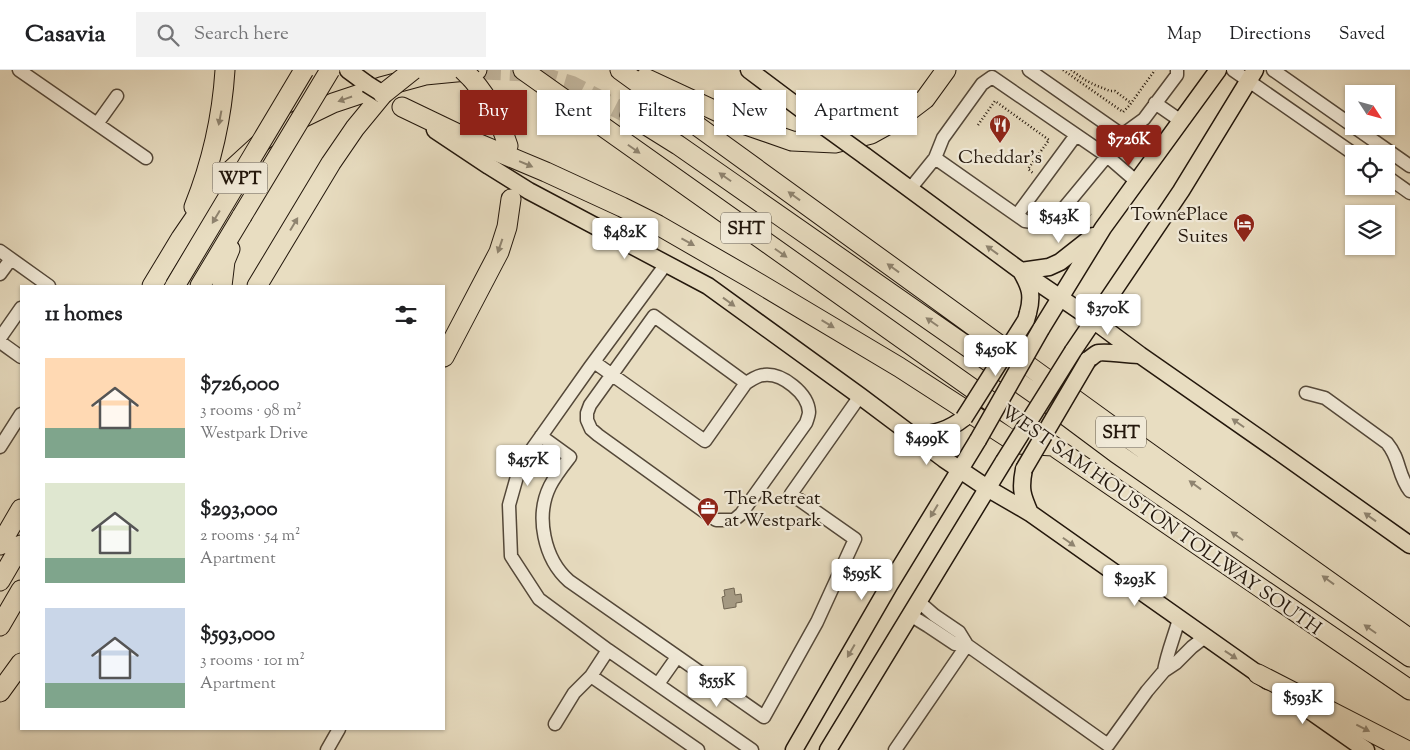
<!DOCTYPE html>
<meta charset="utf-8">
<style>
body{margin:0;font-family:"Sorts Mill Goudy",serif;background:#f2f2f2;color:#202124;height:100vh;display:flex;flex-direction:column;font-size:19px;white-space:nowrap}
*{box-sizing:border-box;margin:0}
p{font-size:16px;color:#757577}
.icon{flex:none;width:28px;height:28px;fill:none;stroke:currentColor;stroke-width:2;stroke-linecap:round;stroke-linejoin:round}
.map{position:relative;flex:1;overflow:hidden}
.side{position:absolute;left:20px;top:215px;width:425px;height:445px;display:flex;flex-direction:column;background:#fff;border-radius:0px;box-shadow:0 1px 4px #0004}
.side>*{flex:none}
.hud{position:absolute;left:460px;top:20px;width:475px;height:45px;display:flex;gap:10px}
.needle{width:32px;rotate:126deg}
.controls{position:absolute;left:1345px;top:15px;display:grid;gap:10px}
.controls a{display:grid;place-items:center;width:50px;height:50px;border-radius:0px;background:#fff;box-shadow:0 1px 4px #0004;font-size:25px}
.price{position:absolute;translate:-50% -42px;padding:0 11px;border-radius:5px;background:#fff;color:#222;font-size:16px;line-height:32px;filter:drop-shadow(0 1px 2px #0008)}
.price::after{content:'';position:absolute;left:50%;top:30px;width:15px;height:11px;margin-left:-8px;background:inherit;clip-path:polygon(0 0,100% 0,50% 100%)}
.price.active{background:#8f2418;color:#fff}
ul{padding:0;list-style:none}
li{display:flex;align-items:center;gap:15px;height:125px;padding:0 25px}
li span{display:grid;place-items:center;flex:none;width:140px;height:100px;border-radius:0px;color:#555}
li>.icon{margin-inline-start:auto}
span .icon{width:60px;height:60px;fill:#fffc;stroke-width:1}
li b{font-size:21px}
h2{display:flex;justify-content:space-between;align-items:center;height:60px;padding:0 25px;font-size:21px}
.chip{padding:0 18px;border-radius:0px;background:#fff;box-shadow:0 1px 4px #0004;font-size:18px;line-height:45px}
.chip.active{background:#8f2418;color:#fff}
header{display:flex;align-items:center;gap:30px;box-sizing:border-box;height:70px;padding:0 25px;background:#fff;border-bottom:1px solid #e0e0e0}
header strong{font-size:24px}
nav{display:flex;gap:28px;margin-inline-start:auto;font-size:18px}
.search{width:350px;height:45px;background:#f2f2f2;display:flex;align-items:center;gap:12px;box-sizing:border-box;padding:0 18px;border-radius:0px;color:#757577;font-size:19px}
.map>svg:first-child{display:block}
.water{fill:#a59a83;stroke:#716653}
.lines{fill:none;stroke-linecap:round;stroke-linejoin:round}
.highway-tunnel{stroke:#c1b59d;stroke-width:19;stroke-dasharray:19 9;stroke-linecap:butt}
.minor-casing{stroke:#544839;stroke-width:15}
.major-casing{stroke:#23170c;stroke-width:19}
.highway-casing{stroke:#23170c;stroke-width:21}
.path{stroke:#23170c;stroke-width:2.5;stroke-dasharray:1 2.5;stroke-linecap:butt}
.minor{stroke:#f0e9d7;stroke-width:12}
.major{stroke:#e8ddc1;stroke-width:16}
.highway{stroke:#e8ddc1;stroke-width:19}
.major-bridge-casing{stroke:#23170c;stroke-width:19;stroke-linecap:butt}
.highway-bridge-casing{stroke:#23170c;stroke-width:21;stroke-linecap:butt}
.major-bridge{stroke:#e8ddc1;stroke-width:16}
.highway-bridge{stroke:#e8ddc1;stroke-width:19}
.oneway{fill:#8f8470}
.labels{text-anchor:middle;stroke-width:4.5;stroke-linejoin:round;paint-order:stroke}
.shield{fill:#f0e9d7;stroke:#605649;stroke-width:1}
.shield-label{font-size:18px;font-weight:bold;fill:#23170c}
.poi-label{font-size:19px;fill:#23170c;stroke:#f0e9d7}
.street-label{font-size:19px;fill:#23170c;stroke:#f0e9d7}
</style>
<header>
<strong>Casavia</strong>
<div class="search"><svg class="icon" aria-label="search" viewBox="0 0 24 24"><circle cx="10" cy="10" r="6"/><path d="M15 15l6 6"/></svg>Search here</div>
<nav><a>Map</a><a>Directions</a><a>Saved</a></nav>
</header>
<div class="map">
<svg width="1410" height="680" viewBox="0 0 1410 680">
<rect width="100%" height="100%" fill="#e8ddc1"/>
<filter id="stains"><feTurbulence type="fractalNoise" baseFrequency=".004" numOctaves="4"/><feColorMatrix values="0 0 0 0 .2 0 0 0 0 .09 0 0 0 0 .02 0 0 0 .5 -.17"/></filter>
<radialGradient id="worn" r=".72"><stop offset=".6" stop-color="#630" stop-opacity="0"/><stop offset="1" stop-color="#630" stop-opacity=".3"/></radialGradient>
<path class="water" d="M734 518 735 525 741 524 742 532 736 533V537L724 539 722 527 725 526 724 520Z"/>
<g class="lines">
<path class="highway-tunnel" d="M482 0 527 2 571 15 630 45"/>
<g class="minor-casing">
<path id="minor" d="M19 0 146 88
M1029 0 1122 65 1144 49 1177 5V0
M1233 0 1354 84
M1273 0 1410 96
M1155 33 1181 51
M97 54 117 26
M935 88 943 68 982 14 992 7 1107 86 1137 112
M1386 106 1410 123
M910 119 935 88 1025 151 1040 153 1054 150 1107 86 1122 65
M1017 145 1076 65
M0 181 49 216
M666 194 590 297 520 396 509 435 511 486 539 529 608 580 752 680
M0 204 11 189
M0 268 21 238
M0 272 21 287
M594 292 705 371 746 313 654 246 590 335 587 343V350L591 359 598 365 716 450H734L741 444 806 353C807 350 809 345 809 342 808 323 782 303 764 305 758 305 751 310 746 313
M1306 323 1325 328 1387 373C1401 390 1397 404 1410 421
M541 366 570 387C563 396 555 406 550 416 535 446 544 489 569 511L764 647 817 552 855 469 791 424 860 326
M0 377 21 344
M918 531 934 545 959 562 967 575 1108 675 1147 621 1164 601 1176 593 1192 577 1205 567
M910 545 928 556 955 574 967 575
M1164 601C1167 583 1174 567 1179 549
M591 606 698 680
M658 614 677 587
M555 654 574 623 591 606 608 580
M327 680 339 659
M895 680 967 575"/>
</g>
<g class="major-casing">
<path id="major" d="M348 0 367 14
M749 0 825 57
M435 60 489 96 529 121 708 216 860 326 944 389 987 418 1030 443 1268 611
M865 86 1021 201 1093 250 1140 285 1279 382 1410 475
M1028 243C1033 225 1030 217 1021 201L1049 197 1060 192 1093 166
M1041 259 1103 158 1218 0
M1073 281 1181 121 1255 0
M1088 290C1091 288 1095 284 1098 283 1103 281 1132 285 1140 285
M913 367C934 363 948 361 964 348
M1024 399C1020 419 1022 425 1030 443
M1296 631 1366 680
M794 680 890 514 978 370
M828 680 1004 391"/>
</g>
<g class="highway-casing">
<path id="highway" d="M523 0 1059 380 1410 620
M620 0 1117 360 1410 569
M645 8 746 55 792 71 835 73 871 64 900 48 925 29 946 0
M472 9C491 32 499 48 508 76
M402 37 477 73 546 102 622 137 658 155 750 208 899 297 1018 374 1053 376
M630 45 678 75 1061 342 1116 383 1410 587
M194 137C212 92 222 48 225 0
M152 216 181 168 207 130 230 101 265 69 296 51 333 33 381 17 425 5 477 0
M200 216 242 146
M222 216 225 191 230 179
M257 216 331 93 355 58 383 24
M444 287 499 182 507 157 511 129
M0 475 21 439
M0 511 21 475
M0 556 21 520
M1258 604 1406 680
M0 622 21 593"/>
</g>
<path class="path" d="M1063 0 1123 42 1129 36 1155 0
M1071 0 1085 10 1095 15 1110 21H1115L1131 33
M978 55 995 31 1049 70 1028 99 1033 103
M1085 141 1091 145"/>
<use href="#minor" class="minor"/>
<use href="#major" class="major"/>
<use href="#highway" class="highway"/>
<g class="major-bridge-casing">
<path id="major-bridge" d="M367 14 383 24
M825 57 865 86
M964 348 1026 250 1028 243
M978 370 1041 259
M1004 391 1073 281
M1024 399 1088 290"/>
</g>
<g class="highway-bridge-casing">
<path id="highway-bridge" d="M463 0 472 9
M383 24 413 0
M242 146 330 0
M175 216 304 0"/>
</g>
<use href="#major-bridge" class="major-bridge"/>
<use href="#highway-bridge" class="highway-bridge"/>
</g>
<defs><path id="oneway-solid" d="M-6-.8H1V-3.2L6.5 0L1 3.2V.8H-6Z" transform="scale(1.25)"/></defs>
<g class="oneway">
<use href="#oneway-solid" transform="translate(345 29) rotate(161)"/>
<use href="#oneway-solid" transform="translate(220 48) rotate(101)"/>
<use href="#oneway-solid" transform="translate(634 79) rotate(35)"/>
<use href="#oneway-solid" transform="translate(526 94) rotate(23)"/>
<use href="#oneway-solid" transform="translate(725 107) rotate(-145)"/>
<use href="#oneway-solid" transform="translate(794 126) rotate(-144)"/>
<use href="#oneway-solid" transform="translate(216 147) rotate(121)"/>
<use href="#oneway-solid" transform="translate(294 154) rotate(-59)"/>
<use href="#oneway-solid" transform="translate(688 172) rotate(29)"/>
<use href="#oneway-solid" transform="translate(500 176) rotate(109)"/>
<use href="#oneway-solid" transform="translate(992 180) rotate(-144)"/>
<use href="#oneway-solid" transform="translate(781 183) rotate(35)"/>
<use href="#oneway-solid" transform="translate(893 198) rotate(-144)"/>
<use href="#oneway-solid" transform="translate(729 232) rotate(36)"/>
<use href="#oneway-solid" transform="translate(932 252) rotate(-145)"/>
<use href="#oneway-solid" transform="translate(828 254) rotate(31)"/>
<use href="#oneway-solid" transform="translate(1238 353) rotate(-145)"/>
<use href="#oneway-solid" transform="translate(1195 415) rotate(-144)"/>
<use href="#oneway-solid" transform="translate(934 441) rotate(121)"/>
<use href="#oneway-solid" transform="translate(1370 447) rotate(-144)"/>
<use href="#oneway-solid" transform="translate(1237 466) rotate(-145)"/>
<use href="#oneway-solid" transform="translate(1069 472) rotate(35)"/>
<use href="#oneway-solid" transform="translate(1328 510) rotate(-144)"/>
<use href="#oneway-solid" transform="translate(1370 559) rotate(-145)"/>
<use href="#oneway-solid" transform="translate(851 581) rotate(120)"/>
<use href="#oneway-solid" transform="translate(1231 585) rotate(34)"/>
<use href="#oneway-solid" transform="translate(1363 658) rotate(27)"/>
</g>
<defs>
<g id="restaurant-pin" transform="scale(1.125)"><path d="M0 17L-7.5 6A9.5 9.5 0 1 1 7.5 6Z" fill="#8f2418" stroke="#f0e9d7"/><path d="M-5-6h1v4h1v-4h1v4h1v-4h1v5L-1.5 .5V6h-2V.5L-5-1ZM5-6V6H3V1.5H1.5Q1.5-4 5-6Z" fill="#fff"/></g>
<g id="hotel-pin" transform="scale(1.125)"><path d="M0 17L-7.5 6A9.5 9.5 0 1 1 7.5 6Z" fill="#8f2418" stroke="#f0e9d7"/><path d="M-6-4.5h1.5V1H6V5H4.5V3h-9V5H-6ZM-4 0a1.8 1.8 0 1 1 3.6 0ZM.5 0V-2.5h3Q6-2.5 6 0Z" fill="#fff"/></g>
<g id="office-pin" transform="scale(1.125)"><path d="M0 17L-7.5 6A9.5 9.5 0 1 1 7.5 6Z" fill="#8f2418" stroke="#f0e9d7"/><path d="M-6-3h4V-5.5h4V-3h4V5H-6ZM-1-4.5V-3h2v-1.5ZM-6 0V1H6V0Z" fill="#fff"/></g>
</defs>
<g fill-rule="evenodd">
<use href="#restaurant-pin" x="1000" y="55"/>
<use href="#hotel-pin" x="1244" y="154"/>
<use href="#office-pin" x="708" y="438"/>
</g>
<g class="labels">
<g class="shield">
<rect x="212.5" y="92.5" width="55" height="31" rx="4"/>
<rect x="721" y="142.5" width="50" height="31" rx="4"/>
<rect x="1096" y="346.5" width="50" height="31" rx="4"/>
</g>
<g class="shield-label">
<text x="240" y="114">WPT</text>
<text x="746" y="164">SHT</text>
<text x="1121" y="368">SHT</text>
</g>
<g class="poi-label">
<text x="1000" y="93">Cheddar's</text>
<text x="1228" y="150" text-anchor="end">TownePlace<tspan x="1228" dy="22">Suites</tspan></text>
<text x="724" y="434" text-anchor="start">The Retreat<tspan x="724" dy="22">at Westpark</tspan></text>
</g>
<g class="street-label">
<text transform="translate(1162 449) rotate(35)" y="7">WEST SAM HOUSTON TOLLWAY SOUTH</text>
</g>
</g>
<rect width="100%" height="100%" filter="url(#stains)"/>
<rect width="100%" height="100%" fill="url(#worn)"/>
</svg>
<div class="controls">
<a><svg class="needle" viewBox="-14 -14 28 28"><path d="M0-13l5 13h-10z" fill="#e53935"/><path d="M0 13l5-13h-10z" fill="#757577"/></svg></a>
<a><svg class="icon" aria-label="locate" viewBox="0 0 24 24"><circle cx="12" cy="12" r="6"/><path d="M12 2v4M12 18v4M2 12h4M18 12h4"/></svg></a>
<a><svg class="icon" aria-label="layers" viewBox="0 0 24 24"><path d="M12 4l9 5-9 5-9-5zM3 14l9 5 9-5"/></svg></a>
</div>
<b class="price active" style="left:1129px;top:97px">$726K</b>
<b class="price" style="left:1059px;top:174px">$543K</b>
<b class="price" style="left:625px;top:190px">$482K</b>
<b class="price" style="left:1108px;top:266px">$370K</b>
<b class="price" style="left:996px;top:307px">$450K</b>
<b class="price" style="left:927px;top:396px">$499K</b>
<b class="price" style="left:528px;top:417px">$457K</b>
<b class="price" style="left:862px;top:531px">$595K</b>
<b class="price" style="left:1135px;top:537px">$293K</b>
<b class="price" style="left:717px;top:638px">$555K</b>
<b class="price" style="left:1303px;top:655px">$593K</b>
<div class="hud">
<a class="chip active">Buy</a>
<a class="chip">Rent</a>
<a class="chip">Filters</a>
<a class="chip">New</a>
<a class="chip">Apartment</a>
</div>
<section class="side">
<h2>11 homes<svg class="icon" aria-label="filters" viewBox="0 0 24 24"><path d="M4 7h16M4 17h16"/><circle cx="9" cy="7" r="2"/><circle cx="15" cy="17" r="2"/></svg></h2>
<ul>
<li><span style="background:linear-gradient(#ffd9b3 70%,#7fa58c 0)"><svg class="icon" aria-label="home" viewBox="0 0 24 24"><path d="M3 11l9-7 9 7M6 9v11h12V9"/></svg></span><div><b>$726,000</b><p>3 rooms · 98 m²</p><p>Westpark Drive</p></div></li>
<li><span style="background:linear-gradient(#dfe7d0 75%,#7fa58c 0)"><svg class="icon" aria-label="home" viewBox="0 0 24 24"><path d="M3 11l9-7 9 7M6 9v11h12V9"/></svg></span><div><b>$293,000</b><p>2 rooms · 54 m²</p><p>Apartment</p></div></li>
<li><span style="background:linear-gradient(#c9d6e8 75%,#7fa58c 0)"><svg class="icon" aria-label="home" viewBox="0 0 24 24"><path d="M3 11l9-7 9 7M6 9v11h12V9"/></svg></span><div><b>$593,000</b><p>3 rooms · 101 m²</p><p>Apartment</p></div></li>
</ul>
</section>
</div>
